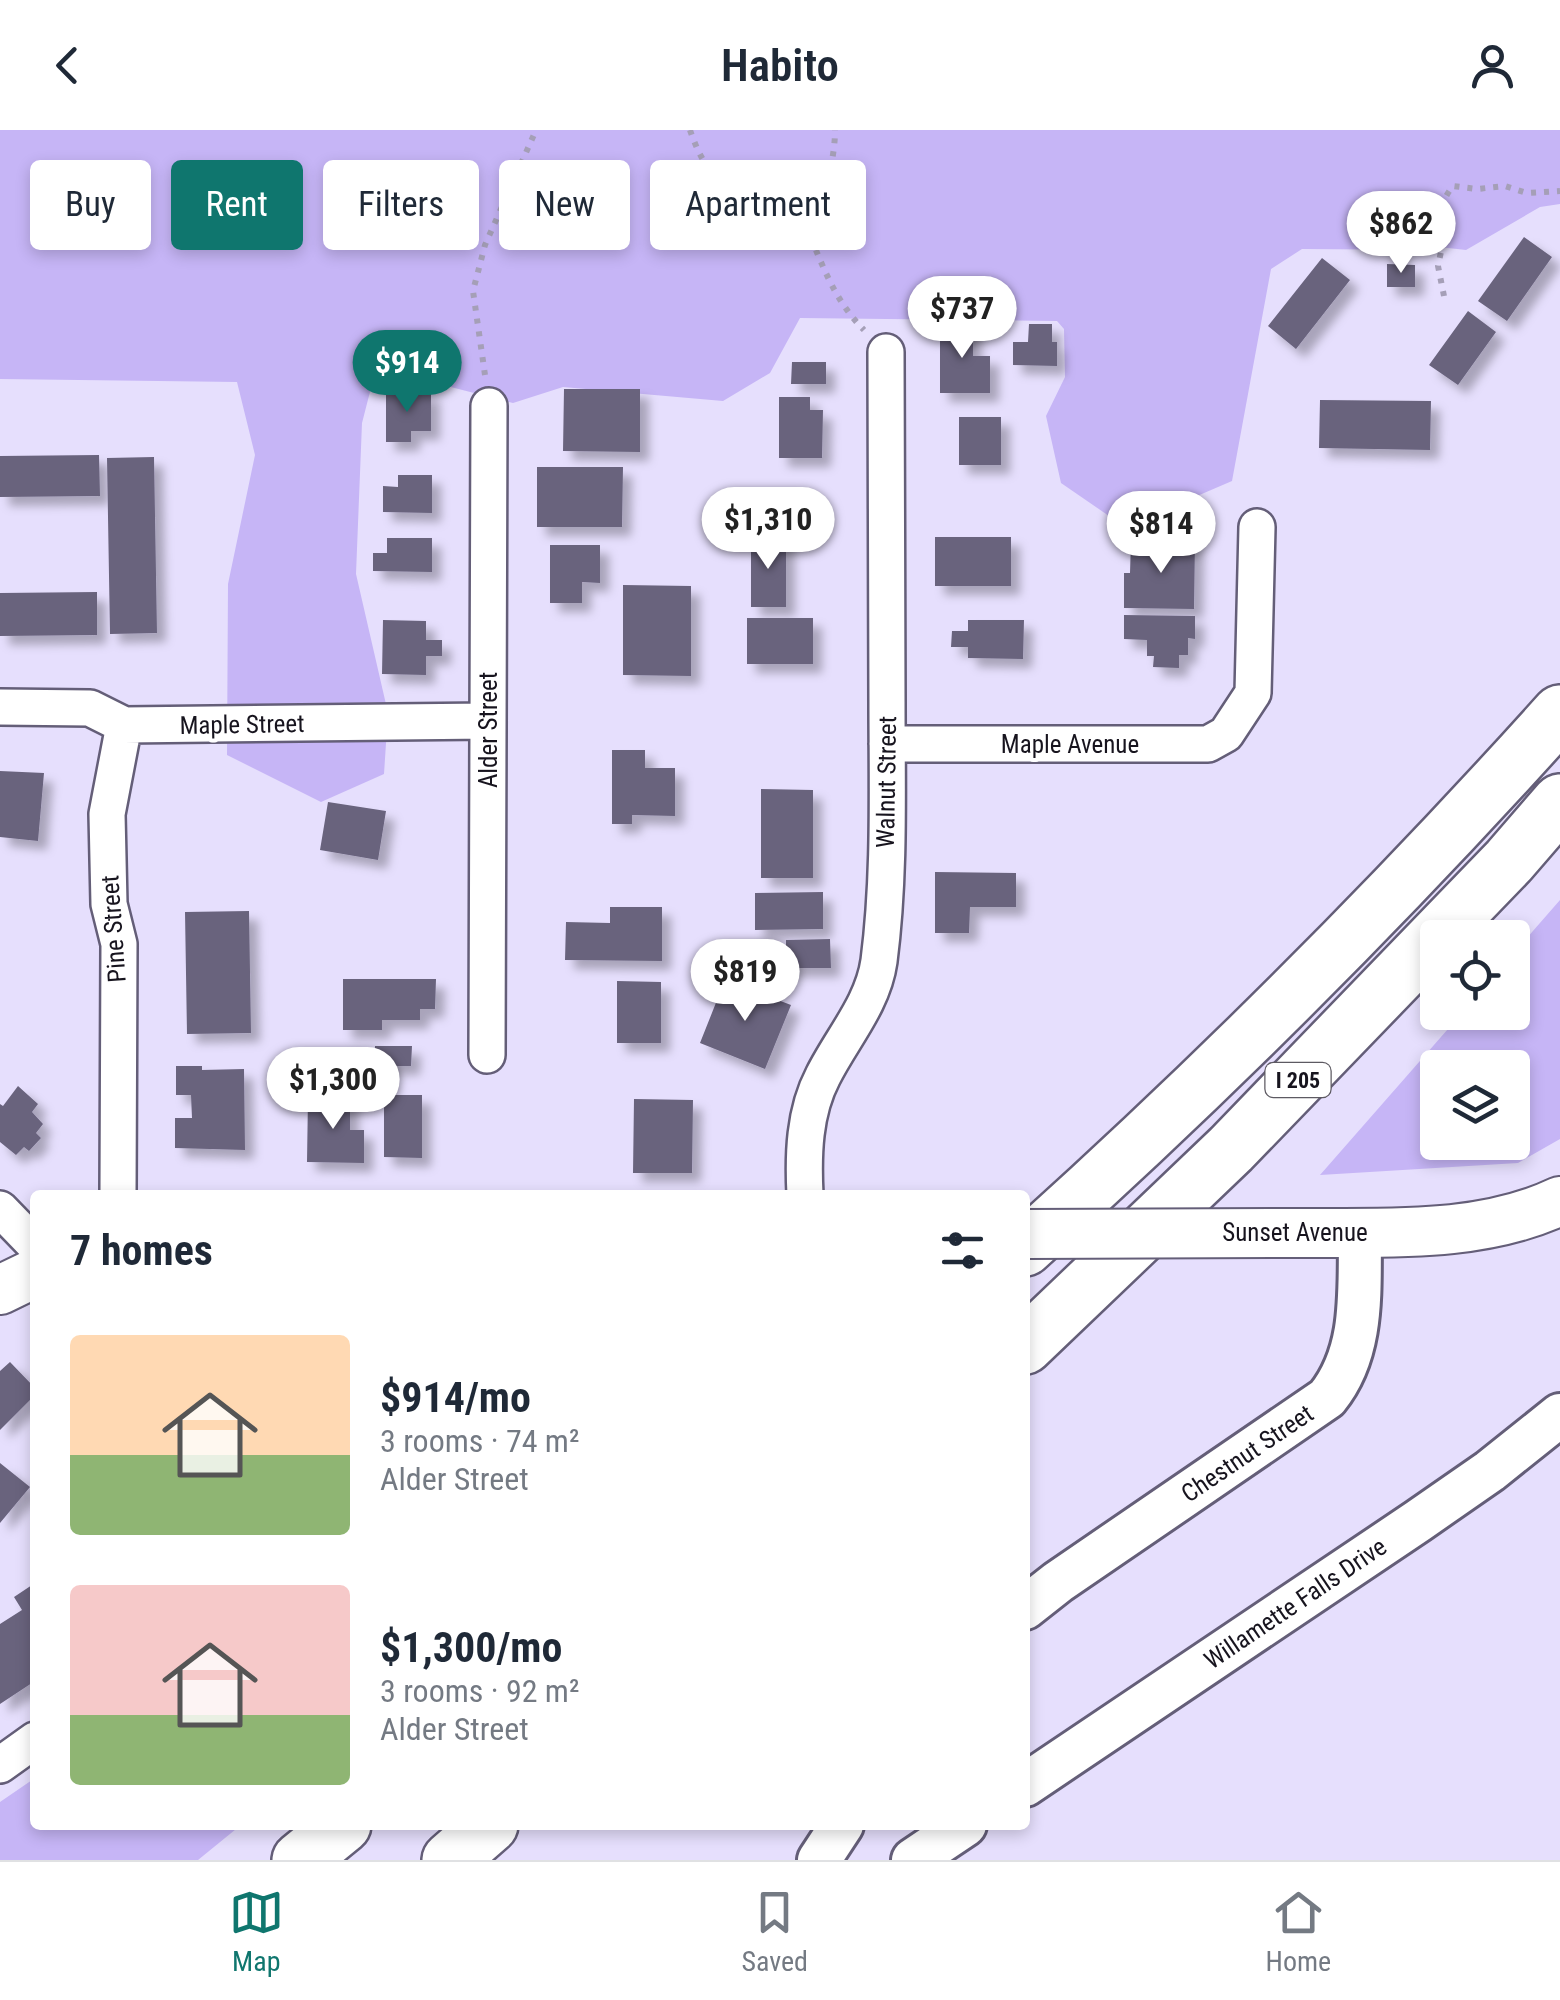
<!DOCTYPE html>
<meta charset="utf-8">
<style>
body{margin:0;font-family:"Roboto Condensed",sans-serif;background:#f2f2f3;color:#1f2937;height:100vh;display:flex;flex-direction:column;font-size:38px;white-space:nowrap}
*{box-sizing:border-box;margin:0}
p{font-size:32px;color:#747a83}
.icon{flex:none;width:55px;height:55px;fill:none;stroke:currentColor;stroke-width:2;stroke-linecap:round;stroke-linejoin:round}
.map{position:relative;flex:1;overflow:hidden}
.sheet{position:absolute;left:30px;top:1060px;width:1000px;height:640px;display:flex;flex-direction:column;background:#fff;border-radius:10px;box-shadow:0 5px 15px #0003}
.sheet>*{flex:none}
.hud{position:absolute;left:30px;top:30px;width:1000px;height:90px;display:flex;gap:20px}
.controls{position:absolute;left:1420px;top:790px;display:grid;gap:20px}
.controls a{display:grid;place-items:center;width:110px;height:110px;border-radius:10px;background:#fff;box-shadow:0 5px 15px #0003;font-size:50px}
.price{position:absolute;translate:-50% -85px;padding:0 22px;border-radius:35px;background:#fff;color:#222;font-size:32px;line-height:65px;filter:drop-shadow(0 2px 5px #0008)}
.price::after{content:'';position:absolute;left:50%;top:60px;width:30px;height:22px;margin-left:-15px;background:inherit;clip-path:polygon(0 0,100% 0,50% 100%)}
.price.active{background:#0f766e;color:#fff}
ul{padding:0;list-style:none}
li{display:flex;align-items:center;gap:30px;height:250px;padding:0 40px}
li span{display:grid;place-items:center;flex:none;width:280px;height:200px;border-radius:10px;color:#555}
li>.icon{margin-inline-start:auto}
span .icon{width:120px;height:120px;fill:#fffc;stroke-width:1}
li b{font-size:42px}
h2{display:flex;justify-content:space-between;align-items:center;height:120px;padding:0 40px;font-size:42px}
.chip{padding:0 35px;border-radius:10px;background:#fff;box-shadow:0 5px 15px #0003;font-size:35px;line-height:90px}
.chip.active{background:#0f766e;color:#fff}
header{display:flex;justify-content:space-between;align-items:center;height:130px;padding:0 40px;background:#fff;font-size:45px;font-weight:600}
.menu{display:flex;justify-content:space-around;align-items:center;height:140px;border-top:2px solid #e0e1e3;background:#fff;font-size:28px;color:#747a83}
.menu a{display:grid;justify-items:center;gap:5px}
.menu .active{color:#0f766e}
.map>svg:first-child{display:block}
.green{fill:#c6b5f6;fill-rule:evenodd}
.building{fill:#69637d;filter:url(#shadow)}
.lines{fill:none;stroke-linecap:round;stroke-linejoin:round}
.minor-casing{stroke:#645e78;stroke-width:40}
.tertiary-casing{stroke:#645e78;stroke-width:48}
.secondary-casing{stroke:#645e78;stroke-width:52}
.motorway-casing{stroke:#645e78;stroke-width:60}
.path{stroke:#a59fb7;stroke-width:6;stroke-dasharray:5 8;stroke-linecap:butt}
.minor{stroke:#fff;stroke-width:35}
.tertiary{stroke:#fff;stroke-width:42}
.secondary{stroke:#fff;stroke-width:48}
.motorway{stroke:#fff;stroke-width:55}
.secondary-bridge-casing{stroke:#645e78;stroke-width:52;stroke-linecap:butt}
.secondary-bridge{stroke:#fff;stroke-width:48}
.labels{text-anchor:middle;stroke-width:8;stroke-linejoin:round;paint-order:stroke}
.shield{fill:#fff;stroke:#5d5a62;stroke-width:2.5}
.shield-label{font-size:22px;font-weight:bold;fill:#17141e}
.street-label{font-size:25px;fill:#17141e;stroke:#fff}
</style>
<header><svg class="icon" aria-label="back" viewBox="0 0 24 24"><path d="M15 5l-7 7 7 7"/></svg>Habito<svg class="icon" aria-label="person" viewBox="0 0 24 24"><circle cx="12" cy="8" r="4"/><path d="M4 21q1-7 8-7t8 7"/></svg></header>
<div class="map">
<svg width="1560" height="1730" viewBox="0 0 1560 1730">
<defs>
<filter id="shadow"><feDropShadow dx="9" dy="9" stdDeviation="5" flood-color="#0004"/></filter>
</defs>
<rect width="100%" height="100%" fill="#e6dffd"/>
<path class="green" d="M0 0H1560V74L1540 77 1466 120 1439 117 1434 120 1302 119 1271 139 1232 351 1125 397 1061 353 1046 286 1065 247 1064 199 1057 191 800 188 770 243 723 271 563 257 513 273 443 255 372 254 362 293 356 444 388 583 384 644 321 672 227 625 228 454 255 325 237 252 0 249Z
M1560 770V1009L1518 1033 1320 1045 1462 883 1512 882 1513 824ZM1438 938H1512V1012H1438Z
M35 1648V1695H241L198 1730H0V1672Z"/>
<path class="building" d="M1524 107 1552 127 1507 191 1478 171Z
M1322 128 1350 150 1296 219 1268 196Z
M1387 134 1415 135V157H1387Z
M1468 181 1496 202 1458 255 1429 235Z
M940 192H973V226H990V263H940Z
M1029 194H1052V212H1057V236L1013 235V212H1028Z
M792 232H826V254H791Z
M564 259H640V322L563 321Z
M386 262H431V301H411V312H386Z
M779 267H810V280H823L822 328H779Z
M1320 270 1431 271 1430 320 1319 318Z
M959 287H1001V335H959Z
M99 325 100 366 0 367V326Z
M154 327 157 503 110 504 107 328Z
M537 337H623L622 397H537Z
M398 345H432V383L383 382V356L398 357Z
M751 407H786V477H751Z
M935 407H1011V456H935Z
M387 408H432V442L373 441V423H387Z
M1131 411 1195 412 1194 479 1124 478V443H1130Z
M550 415H600V453L582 452V473H550Z
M623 455 691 456V546L623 545Z
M97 462V505L0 506V463Z
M1124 485 1195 486V509L1188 508V525H1179V538L1153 537 1154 526H1147V510L1124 509Z
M747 488H813V534H747Z
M383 490 426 491V510H442V526H426V545L382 544Z
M968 490H1024L1023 529 968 528V517H951L952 501H968Z
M612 620H645V638H675V686L632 685V694H612Z
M0 641 44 643 38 711 0 707Z
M761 659 813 660V748H761Z
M328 672 386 681 378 730 320 720Z
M935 742 1016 743V777H970L969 803H935Z
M823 762V799L755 800V763Z
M610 777H662V831L565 830 566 792 610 793Z
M249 781 251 903 187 904 185 782Z
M830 809 831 838H786V810Z
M343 849H436L435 879H420V890H382V900H343Z
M725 850 791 875 765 939 700 913Z
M617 851 661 852V913H617Z
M375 916H412L411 936H375Z
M176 936H202V940L244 939 245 1020 175 1018V988H192L191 965H176Z
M18 956 38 974 32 982 43 994 36 1003 41 1008 29 1021 24 1017 16 1025 0 1012V974L3 976Z
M384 965H422V1028L384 1027Z
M308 967H350V1000H364V1033L307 1032Z
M634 969 693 970 692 1043H633Z
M10 1232 35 1258V1265L0 1300V1241Z
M0 1333 30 1357 0 1393Z
M35 1453V1551L0 1574V1494L22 1480 14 1467Z"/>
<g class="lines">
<g class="minor-casing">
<path id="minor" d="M0 577 90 578 124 595 488 591
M887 614H1208L1226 604 1253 563 1257 397
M487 925 489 276
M118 1065 119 814 109 774 107 684 124 595
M805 1065C803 1025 804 982 823 946 842 908 873 874 879 831 890 746 887 658 887 572 887 456 887 339 886 222
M0 1079 35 1115
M0 1635 35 1610"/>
</g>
<g class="tertiary-casing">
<path id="tertiary" d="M1025 1478 1058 1452 1327 1268C1365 1221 1359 1160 1360 1102
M1025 1655 1418 1391 1490 1341 1560 1285
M819 1730 842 1695
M913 1730 965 1695"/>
</g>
<g class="secondary-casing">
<path id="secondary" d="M1298 1103C1385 1102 1480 1109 1560 1071
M0 1160 35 1143"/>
</g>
<g class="motorway-casing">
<path id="motorway" d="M1025 1118C1213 949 1391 771 1560 583
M1025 1216 1231 1019 1509 731 1560 672
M300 1730 343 1695
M450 1730 490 1695"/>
</g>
<path class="path" d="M690 0C702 36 720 60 756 75 763 79 771 79 778 83 790 89 792 96 806 96
M806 96C822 134 834 170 864 200
M806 96 814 93C824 62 835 32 835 0
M1444 166 1438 136 1443 112C1432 95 1441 71 1453 56L1477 59 1505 56 1527 63 1560 61
M485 245 473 161 485 115 536 0"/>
<use href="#minor" class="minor"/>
<use href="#tertiary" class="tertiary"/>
<use href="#secondary" class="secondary"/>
<use href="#motorway" class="motorway"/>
<g class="secondary-bridge-casing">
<path id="secondary-bridge" d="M1025 1104 1298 1103"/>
</g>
<use href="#secondary-bridge" class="secondary-bridge"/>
</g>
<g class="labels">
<rect class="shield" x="1265.5" y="933" width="65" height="34" rx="8"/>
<g class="shield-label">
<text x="1298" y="958">I 205</text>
</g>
<g class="street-label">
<text transform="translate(242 594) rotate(-1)" y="9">Maple Street</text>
<text transform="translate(488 600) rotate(-90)" y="9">Alder Street</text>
<text x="1070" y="623">Maple Avenue</text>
<text transform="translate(886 652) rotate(-89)" y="9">Walnut Street</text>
<text transform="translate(113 799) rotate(-94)" y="9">Pine Street</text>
<text x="1295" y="1111">Sunset Avenue</text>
<text transform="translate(1247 1323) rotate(-34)" y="9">Chestnut Street</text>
<text transform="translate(1295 1473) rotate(-34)" y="9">Willamette Falls Drive</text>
</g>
</g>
</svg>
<div class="controls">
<a><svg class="icon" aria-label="locate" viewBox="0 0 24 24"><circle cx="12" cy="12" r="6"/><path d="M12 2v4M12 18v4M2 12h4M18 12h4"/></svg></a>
<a><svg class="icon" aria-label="layers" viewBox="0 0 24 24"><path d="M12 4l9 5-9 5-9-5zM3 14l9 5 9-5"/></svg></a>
</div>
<b class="price" style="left:1401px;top:146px">$862</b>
<b class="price" style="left:962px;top:231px">$737</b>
<b class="price active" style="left:407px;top:285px">$914</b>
<b class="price" style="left:768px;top:442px">$1,310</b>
<b class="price" style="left:1161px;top:446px">$814</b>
<b class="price" style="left:745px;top:894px">$819</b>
<b class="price" style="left:333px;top:1002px">$1,300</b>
<div class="hud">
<a class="chip">Buy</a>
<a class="chip active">Rent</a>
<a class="chip">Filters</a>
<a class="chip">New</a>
<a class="chip">Apartment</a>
</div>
<section class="sheet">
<h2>7 homes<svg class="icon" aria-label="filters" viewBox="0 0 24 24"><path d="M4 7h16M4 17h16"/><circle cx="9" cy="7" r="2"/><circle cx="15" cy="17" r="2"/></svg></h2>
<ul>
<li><span style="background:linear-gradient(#ffd9b3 60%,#8fb573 0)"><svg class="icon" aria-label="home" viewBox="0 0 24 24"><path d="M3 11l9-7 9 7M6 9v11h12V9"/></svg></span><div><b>$914/mo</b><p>3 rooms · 74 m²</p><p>Alder Street</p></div></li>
<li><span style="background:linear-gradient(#f6c9c9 65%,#8fb573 0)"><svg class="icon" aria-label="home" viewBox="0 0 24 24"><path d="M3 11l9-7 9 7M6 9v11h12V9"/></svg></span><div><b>$1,300/mo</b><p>3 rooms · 92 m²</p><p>Alder Street</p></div></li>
</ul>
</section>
</div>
<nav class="menu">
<a class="active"><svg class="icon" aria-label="map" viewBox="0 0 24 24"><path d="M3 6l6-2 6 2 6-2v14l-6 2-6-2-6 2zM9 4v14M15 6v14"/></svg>Map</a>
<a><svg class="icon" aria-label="saved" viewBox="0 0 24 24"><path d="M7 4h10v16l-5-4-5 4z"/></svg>Saved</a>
<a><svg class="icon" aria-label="home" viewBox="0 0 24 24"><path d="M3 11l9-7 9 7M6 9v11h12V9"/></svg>Home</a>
</nav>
